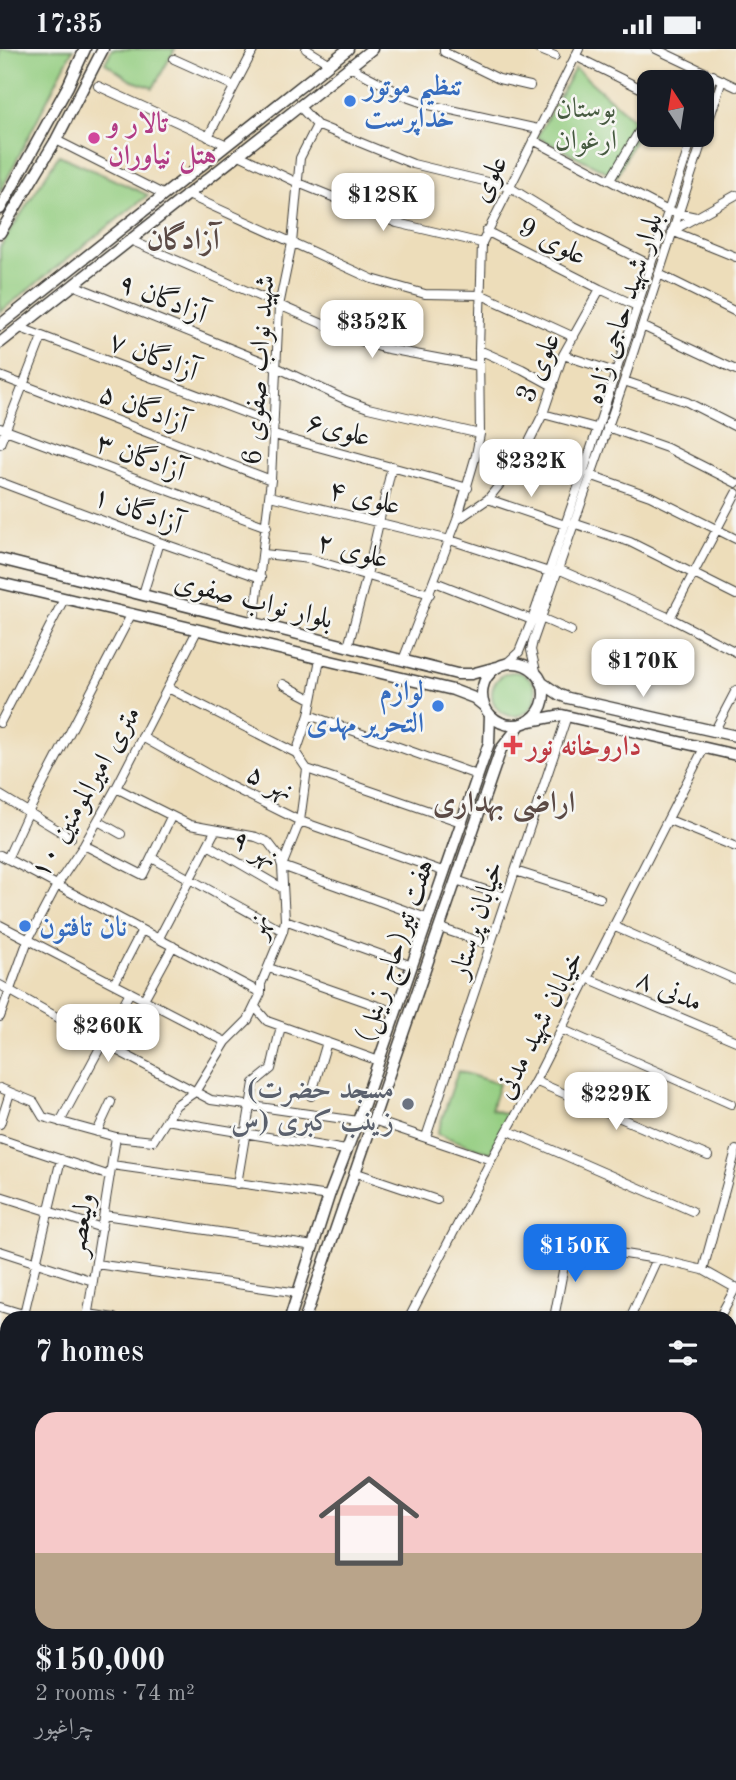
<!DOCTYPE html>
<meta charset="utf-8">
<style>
body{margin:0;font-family:"Old Standard TT",Amiri,serif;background:#242831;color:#f1f3f6;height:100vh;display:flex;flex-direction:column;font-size:26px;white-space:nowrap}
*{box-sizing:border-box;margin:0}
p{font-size:23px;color:#9ea1a6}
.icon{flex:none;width:38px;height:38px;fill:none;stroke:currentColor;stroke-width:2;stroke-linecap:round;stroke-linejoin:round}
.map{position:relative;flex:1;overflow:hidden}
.sheet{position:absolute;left:0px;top:1262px;width:737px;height:471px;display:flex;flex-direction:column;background:#171b24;border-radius:21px 21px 0 0;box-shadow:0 2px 5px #0004}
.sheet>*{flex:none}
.needle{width:46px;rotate:348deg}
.buttons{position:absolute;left:637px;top:21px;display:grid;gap:14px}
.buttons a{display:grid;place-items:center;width:77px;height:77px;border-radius:14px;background:#171b24;box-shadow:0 2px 5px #0004;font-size:35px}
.price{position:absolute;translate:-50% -60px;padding:0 16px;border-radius:14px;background:#fff;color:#222;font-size:23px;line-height:46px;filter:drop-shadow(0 2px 4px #0008)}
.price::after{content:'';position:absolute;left:50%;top:42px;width:21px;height:16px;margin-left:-10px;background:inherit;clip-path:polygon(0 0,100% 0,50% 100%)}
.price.on{background:#1a73e8;color:#fff}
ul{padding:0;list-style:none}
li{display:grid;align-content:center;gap:14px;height:371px;padding:0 35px}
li+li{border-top:2px solid #363941}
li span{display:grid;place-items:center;height:217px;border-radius:21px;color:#555}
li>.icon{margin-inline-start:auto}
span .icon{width:126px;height:126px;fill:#fffc;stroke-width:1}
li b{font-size:30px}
h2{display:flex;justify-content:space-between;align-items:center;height:84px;padding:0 35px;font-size:30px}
.status{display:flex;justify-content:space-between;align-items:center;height:49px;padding:0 35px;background:#171b24;direction:ltr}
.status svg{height:19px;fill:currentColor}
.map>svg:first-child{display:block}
.green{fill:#95ce82;stroke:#58754f;stroke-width:2}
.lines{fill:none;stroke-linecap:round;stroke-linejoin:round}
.minor-casing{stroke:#3b3934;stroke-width:10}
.major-casing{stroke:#3b3934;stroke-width:13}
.minor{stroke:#fff;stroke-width:8}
.major{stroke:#fff;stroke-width:10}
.shop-dot{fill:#3f7fe0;stroke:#f6f6f2;stroke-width:2.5}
.hotel-dot{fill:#d1479c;stroke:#f6f6f2;stroke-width:2.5}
.health-dot{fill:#e0444e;stroke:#f6f6f2;stroke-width:2.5}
.worship-dot{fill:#6b7280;stroke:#f6f6f2;stroke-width:2.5}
.labels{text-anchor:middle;stroke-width:5;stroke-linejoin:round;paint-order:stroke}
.shop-label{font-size:28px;font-weight:bold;fill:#366cbe;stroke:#f6f6f2;text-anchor:start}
.park-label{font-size:28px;fill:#465a40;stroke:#f6f6f2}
.hotel-label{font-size:28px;font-weight:bold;fill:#b23c85;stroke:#f6f6f2;text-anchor:start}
.street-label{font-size:28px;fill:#1c1c1c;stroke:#f6f6f2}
.health-label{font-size:28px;font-weight:bold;fill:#be3a42;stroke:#f6f6f2;text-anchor:start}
.worship-label{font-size:28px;font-weight:bold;fill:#5b616d;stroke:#f6f6f2;text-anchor:end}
.neighbourhood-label{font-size:30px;font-weight:bold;fill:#5b4a45;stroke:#f6f6f2}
</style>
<div class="status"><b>17:35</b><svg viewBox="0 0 49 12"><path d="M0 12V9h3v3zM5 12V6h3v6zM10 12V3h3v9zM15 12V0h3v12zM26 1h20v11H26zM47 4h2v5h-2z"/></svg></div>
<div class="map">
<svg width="736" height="1731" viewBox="0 0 736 1731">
<rect width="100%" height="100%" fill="#f6f6f2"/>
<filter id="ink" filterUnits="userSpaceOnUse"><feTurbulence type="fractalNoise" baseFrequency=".0143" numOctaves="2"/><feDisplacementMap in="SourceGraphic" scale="14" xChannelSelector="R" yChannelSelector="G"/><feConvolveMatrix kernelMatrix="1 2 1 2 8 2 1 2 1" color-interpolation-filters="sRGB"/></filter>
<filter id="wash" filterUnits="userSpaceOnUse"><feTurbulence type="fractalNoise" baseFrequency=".00686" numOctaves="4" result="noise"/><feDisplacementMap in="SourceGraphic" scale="28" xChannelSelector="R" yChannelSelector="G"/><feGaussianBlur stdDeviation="1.57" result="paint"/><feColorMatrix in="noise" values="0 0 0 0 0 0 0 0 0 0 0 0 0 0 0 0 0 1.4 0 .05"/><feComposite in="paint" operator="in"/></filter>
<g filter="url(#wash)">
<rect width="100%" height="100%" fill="#edddba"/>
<path class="green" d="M0 0H73L0 144Z
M112 0H175L153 39 130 31 105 14Z
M575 19 641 77 617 128 537 88Z
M59 106 148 146 0 263V198Z
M492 645a22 22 0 1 1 44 0a22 22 0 1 1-44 0Z
M458 1022 499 1035 491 1060 509 1066 490 1104 437 1085Z
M736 1378V1632L730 1629V1390Z"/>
</g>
<g filter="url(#ink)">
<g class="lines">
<g class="minor-casing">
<path id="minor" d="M306 0 330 15
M444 0V3L499 30 530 37
M538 0 555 7
M656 0 736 38
M575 7 640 39
M174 10 234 37
M350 18 409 49 429 56 538 80
M98 37 227 96
M300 58 317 76 413 115 509 138 574 178 651 216
M702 60 713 26
M208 88 254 0
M56 91 163 145
M533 91 668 162 696 168
M237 105 296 133 397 174 482 194
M610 131 641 79
M186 145 372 230 425 245 482 246 574 288
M486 182 600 240 637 257
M672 182 736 146
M672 182 736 208
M130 191 364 293 383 299 479 317
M659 225 736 263
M73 236 274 317 346 351 368 359 480 385
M642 277 736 321
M18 278 274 375
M479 301 522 320 553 337
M563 306 615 323
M0 327 271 431
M624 332 687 353 736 378
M543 365 596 379
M607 378 667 399 736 434
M0 379 267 478
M274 386 468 439
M0 395 42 288
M521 409 582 427
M590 426 650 447 736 490
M0 433 159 493 261 529
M270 447 450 491 549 523
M488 450 565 476
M457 471 488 450 521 409 543 365 563 306 600 240
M573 474 630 493 736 546
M264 505 310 510 430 545
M558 520 670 569 736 603
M435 533 532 571
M143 545 159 493
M541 569 571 582
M670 569 736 444
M254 574 271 431 279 257 292 194 300 109 317 76
M348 598 367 526 392 417
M403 611 457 471 476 406 480 385 479 301 482 194 579 0
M507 614 519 603 532 571 582 427 693 86
M536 622 531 601 533 592 624 332 722 31
M283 635 311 650
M309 666 477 726
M0 674 64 550
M714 683 736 641
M142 688 222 733 300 772 445 823
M296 704 309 666 320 610
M307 720 461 773
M116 739 190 776 256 788 268 793 278 806 282 817 429 870
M0 746 71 789
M669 771 736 798
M98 772 121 785
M84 796 143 826 171 768
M208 796 282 839
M0 806 261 944
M152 809 283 882
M7 810 29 762 132 564
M515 822 600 849
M456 831 506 848
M285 871 412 917
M0 876 226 993
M613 877 736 931
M440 879 490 896
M159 889 215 782
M269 919 395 963
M587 929 736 992
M114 935 142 881
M0 936 103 994 211 1051 358 1072
M144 950 173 897
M255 958 267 972 379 1012
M0 968 28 891 57 836 84 796 116 739 198 580
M561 980 731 1055
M535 1032 708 1107
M0 1039 34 1053 43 1068 116 1088 153 1092 176 1056 195 1043 226 993 248 971 261 944V935L283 882 285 871 282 817 300 772 307 720 296 704 168 639
M311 1047 327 993
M166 1071 346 1101
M373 1071 491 1111
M60 1073 130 943
M0 1075 10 1044
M509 1082 692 1162
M97 1083 111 1053
M426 1088 567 667
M0 1090 110 1127
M112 1116 329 1147
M354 1123 437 1151
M237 1135 254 1034 271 1020 281 977
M0 1147 102 1179
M104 1166 314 1197
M0 1202 93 1232
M96 1215 299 1244
M703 1221 736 1101
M0 1258 36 1269
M88 1265 114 1269
M23 1269 61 1110
M87 1269 116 1088
M409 1269 491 1111 535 1032 704 699
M554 1269 568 1196 657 1210 703 1221 735 1239
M630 1269 657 1210
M719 1269 736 1238
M0 1312 7 1314
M0 1360 7 1330
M0 1367 7 1370
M730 1370 736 1358
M0 1436 7 1439
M0 1482 4 1484 7 1472
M0 1546 7 1548
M730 1605 736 1608
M730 1637 736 1640
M0 1640 7 1642
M730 1682 736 1684
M0 1684 7 1668
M730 1708 736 1711
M0 1716 7 1719
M21 1726 33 1731
M417 1726 430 1731
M532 1726 545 1731
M652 1726 665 1731
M83 1731 86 1726
M187 1731 189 1726
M222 1731 224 1726
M266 1731 267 1728
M333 1731 334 1726"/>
</g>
<g class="major-casing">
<path id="major" d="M0 160 68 37 85 0
M0 184 56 91 103 0
M0 276 348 0
M0 294 372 0
M0 510 457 625H471L497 618
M0 534 453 641 474 649 484 657
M482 645a31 31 0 1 1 62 0a31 31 0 1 1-62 0Z
M541 633 560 646 568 649 736 687
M530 672 562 666 736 706
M290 1269 329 1147 358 1072 489 694 490 666
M305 1269 501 700 520 676
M133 1731 135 1726
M145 1731 147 1726"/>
</g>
<use href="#minor" class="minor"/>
<use href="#major" class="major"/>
</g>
</g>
<g class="shop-dot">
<circle cx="350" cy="52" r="7"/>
<circle cx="438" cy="657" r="7"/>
<circle cx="25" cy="877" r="7"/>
</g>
<circle class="hotel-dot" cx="94" cy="89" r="7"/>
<path class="health-dot" d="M509.5 685.5h7v7h7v7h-7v7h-7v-7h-7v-7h7z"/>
<circle class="worship-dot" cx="408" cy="1055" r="7"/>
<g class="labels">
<g class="shop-label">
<text x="364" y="46">تنظیم موتور<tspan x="364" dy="32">خداپرست</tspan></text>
<text x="424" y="651" text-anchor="end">لوازم<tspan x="424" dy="32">التحریر مهدی</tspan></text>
<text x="39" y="887">نان تافتون</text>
</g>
<g class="park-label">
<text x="586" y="68">بوستان<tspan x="586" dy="32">ارغوان</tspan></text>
</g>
<g class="hotel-label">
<text x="108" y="83">تالار و<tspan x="108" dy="32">هتل نیاوران</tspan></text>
</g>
<g class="street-label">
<text transform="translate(488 129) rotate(-63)" y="10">علوی</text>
<text transform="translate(553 191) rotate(27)" y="10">علوی 9</text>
<text transform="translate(163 248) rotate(22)" y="10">آزادگان ۹</text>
<text transform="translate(622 259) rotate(-72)" y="10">بلوار شهید حاجی زاده</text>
<text transform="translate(154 306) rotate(21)" y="10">آزادگان ۷</text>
<text transform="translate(537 318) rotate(-67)" y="10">علوی 3</text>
<text transform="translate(257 321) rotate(-86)" y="10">شهید نواب صفوی 6</text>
<text transform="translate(144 358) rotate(21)" y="10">آزادگان ۵</text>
<text transform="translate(339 379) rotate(15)" y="10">علوی۶</text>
<text transform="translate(141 407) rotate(20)" y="10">آزادگان ۳</text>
<text transform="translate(365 447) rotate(14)" y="10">علوی ۴</text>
<text transform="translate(138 460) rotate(20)" y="10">آزادگان ۱</text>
<text transform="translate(353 500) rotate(15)" y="10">علوی ۲</text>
<text transform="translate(254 550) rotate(14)" y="10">بلوار نواب صفوی</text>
<text transform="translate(271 732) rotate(27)" y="10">نهر ۵</text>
<text transform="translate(84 742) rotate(-60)" y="10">۱۰ متری امیرالمومنین</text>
<text transform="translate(256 798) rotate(30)" y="10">نهر ۹</text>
<text transform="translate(475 870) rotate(-72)" y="10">خیابان پرستار</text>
<text transform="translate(256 877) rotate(-78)" y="10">نهر</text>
<text transform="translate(393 901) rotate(-71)" y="10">هفت تیر(حاج زینل)</text>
<text transform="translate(670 940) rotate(23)" y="10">مدنی ۸</text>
<text transform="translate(538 975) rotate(-63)" y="10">خیابان شهید مدنی</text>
<text transform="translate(79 1175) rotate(-81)" y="10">ولیعصر</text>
</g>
<g class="health-label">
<text x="527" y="706">داروخانه نور</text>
</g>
<g class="worship-label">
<text x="394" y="1049">(مسجد حضرت<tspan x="394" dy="32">زینب کبری (س</tspan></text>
</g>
<g class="neighbourhood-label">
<text x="183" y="200">آزادگان</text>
<text x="504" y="763">اراضی بهداری</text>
</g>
</g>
</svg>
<div class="buttons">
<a><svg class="needle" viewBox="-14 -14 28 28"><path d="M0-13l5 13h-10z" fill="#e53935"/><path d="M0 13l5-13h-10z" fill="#9ea1a6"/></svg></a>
</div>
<b class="price" style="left:383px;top:184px">$128K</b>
<b class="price" style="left:372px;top:311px">$352K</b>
<b class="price" style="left:531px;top:450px">$232K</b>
<b class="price" style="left:643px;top:650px">$170K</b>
<b class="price" style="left:108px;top:1015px">$260K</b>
<b class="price" style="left:616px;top:1083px">$229K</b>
<b class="price on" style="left:575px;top:1235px">$150K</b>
<section class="sheet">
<h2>7 homes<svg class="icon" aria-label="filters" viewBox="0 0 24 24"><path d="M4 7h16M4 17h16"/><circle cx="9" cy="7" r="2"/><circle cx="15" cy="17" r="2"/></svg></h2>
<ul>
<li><span style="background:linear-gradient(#f6c9c9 65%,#b9a48a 0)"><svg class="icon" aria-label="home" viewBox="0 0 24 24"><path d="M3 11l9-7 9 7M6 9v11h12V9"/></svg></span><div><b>$150,000</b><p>2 rooms · 74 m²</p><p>چراغپور</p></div></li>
</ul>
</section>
</div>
